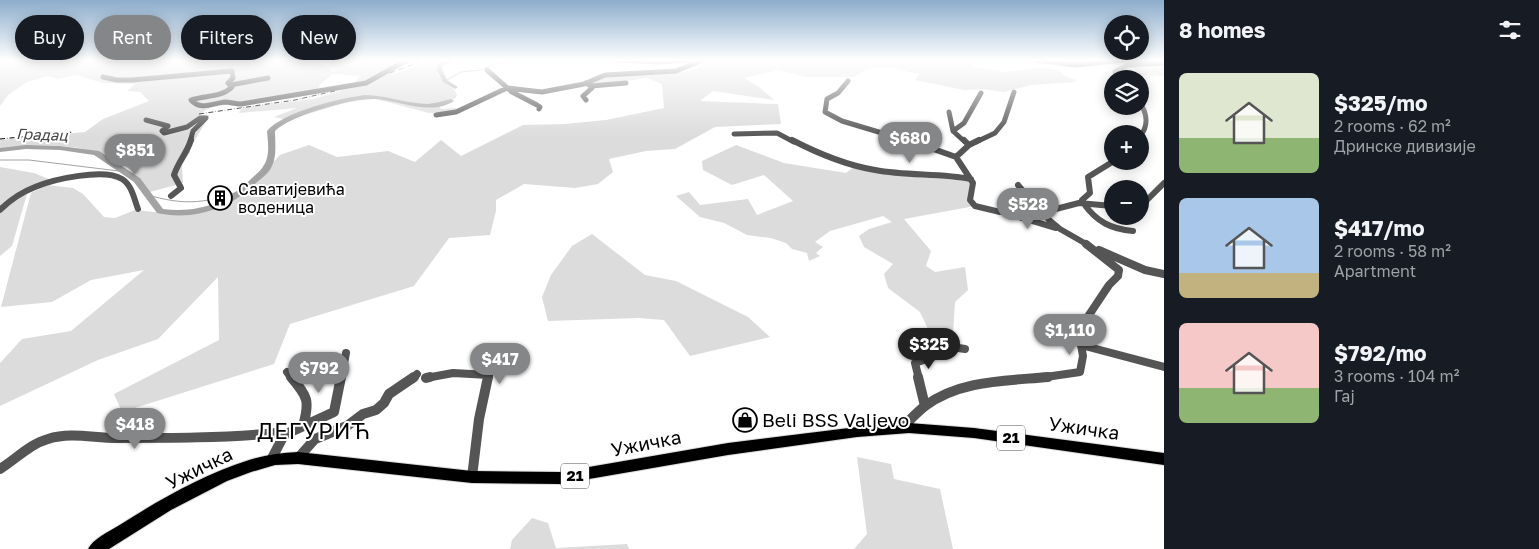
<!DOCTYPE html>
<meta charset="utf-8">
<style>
body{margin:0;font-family:"Golos Text",sans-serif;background:#20242c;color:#f1f3f6;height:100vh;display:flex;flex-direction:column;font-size:19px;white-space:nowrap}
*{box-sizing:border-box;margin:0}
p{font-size:16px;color:#9ea1a6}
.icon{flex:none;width:28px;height:28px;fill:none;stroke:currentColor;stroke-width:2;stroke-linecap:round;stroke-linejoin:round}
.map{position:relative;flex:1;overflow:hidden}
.side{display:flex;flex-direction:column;background:#171b24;width:375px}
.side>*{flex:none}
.banner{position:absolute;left:15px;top:15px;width:475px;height:45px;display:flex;gap:10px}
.tools{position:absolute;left:1104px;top:15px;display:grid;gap:10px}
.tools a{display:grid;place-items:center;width:45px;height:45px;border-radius:50%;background:#171b24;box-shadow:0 2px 12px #0003;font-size:25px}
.price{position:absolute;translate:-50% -42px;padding:0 11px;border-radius:18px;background:#858687;color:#fff;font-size:16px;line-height:32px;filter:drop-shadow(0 1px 2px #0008)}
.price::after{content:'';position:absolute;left:50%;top:30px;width:15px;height:11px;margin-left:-8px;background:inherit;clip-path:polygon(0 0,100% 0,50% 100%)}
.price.on{background:#222;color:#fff}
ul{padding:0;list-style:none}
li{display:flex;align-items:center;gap:15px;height:125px;padding:0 15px}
li span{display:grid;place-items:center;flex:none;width:140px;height:100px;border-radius:8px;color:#555}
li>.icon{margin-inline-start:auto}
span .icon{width:60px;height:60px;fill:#fffc;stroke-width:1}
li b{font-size:21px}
h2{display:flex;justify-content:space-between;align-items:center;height:60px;padding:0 15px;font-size:21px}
.chip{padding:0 18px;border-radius:22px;background:#171b24;box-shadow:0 2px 12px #0003;font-size:18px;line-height:45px}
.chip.on{background:#858687;color:#fff}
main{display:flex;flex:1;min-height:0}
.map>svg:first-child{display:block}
.green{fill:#dcdcdc}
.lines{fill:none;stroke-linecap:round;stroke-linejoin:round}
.stream{stroke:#a3a3a3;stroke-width:1}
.river{fill:#a3a3a3;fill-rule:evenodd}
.major-casing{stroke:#dbdbdb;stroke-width:2}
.minor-far3{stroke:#555;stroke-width:5}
.minor-far2{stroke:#555;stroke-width:6}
.minor-far1{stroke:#555;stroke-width:8}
.minor{stroke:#555;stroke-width:10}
.major{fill:#000;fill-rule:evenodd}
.rail{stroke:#000;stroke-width:1;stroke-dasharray:5 2 0.5 2;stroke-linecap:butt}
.labels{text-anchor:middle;stroke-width:4;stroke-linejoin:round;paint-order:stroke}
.far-water-label{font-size:15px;font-style:italic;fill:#444;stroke:#fff}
.shield{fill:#fff;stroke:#4c4c4c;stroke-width:1}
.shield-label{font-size:15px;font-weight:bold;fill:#000}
.poi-label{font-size:16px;fill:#000;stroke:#fff;text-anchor:start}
.near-poi-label{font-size:19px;fill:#000;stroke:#fff;text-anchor:start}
.near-street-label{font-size:19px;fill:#000;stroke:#fff}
.near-quarter-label{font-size:22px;letter-spacing:1px;fill:#000;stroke:#fff}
</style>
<main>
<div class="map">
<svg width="1164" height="549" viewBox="0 0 1164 549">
<rect width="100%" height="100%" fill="#fff"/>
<path class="green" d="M0 60H313L328 67 332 72 358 64 356 61 345 60H420L389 71 391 75 432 60H449L441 63 437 73C441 84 455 84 457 96L454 99 438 104 441 109 456 108 457 111 429 113 372 98 358 99 288 120 274 117 297 108 239 113 241 109 247 107 313 99 340 91 343 84 354 83 360 76 333 74 320 84 318 92 233 106C221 103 209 107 199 115H210L190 148V152L182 165 183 183 150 192C117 141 54 142 0 149V140L85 132 103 119 149 101 140 92 127 91 135 84 103 83 76 75 57 79 48 76 27 82 8 95 0 106Z
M709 60H757L773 64 789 60H961L976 67 1005 72 1040 67 1059 70 1065 76 1076 80 1075 82 1031 85 1004 92 984 89 964 90 915 80 919 74 887 67 867 69 854 77H806L778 70 744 78 759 87 774 100 713 91 700 101 778 104 781 124 715 127 675 149 646 151 609 159 613 172 598 184 575 188 524 184 496 200V211L490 235 449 238 414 286 290 324 274 364 122 412 114 394 219 340 218 277 158 339 98 360 0 406V363L22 339 71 331 144 270 91 280 52 302 1 307 31 193 47 185 73 188 83 194 104 217 115 218 135 210 181 215 214 207 234 199 248 188 280 155 309 145 337 157 388 151 415 162 441 140 461 156 523 125 564 124 606 120 664 108 662 84 647 78 591 86 586 83 593 77 605 75 683 72 696 69Z
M1148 66 1164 67V76L1140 75 1133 67Z
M736 145 784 163 846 173 855 166 971 179 970 200 975 206 904 219 931 251 926 266 935 272 965 267 968 290 955 302 953 334 928 329 920 312 888 288 884 274 893 264 864 247 859 236 869 229 892 222 883 216 830 231 815 242 823 247 816 253 820 256 809 261 807 253 792 249 786 243 771 238 747 235 724 223 700 217 676 196 689 192 700 205 748 199 757 215 793 201 764 175 732 185 703 170 702 161Z
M0 167 34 173 49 179 50 183 27 194 12 246 0 256Z
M592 234 645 275 676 281 748 317 770 337 690 356 664 320 639 318 548 321 542 297 551 275 572 246Z
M857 457 891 464 894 479 940 489 953 549H854L867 534Z
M532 518 548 523 556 548 627 544 629 549H510L512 540Z"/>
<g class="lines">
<path class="stream" d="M445 81 461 72 481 70 494 64 513 60
M0 160H29L127 172
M145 194C186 207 209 203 248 188"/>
<path class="river" d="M449 60 452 62 443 66 442 69 447 80 458 87 455 89 443 82 436 69 439 64Z
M365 95C386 95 407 104 428 104 436 103 443 101 451 99L454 101C431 116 401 101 376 99 352 98 291 115 275 131 275 142 277 156 272 166 269 173 262 178 256 183 230 209 193 221 157 213L134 182 94 155 60 150 26 149 0 152V148L26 145 60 146 99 151 140 178 163 209C197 213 226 204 251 179 255 175 261 171 264 165 270 156 268 142 267 131 283 112 340 98 365 95Z"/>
<g class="major-casing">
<path id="major" d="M909 423 974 428 1164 453V465L974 438 909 433 857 437 728 455 560 484 472 483 298 464 275 465 251 472 227 481 171 510 109 549H88C93 539 108 532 118 526 159 500 202 475 249 460 265 455 281 453 298 452L472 471 560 472 728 443 857 427Z"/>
</g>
<path class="minor-far3" d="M617 60 659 62 688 60
M1035 60 1076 65 1125 60
M487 70 512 92 537 105 540 107 539 109
M103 77 117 80H132L232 71 233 78 228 83 232 87C221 98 205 95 191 100 201 111 213 103 225 102 231 102 235 104 241 104L366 83 407 60
M1120 79 1115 72 1128 65 1164 63
M848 81 838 93 827 99 825 112 842 121 912 142
M586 83 591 86 626 83
M230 85 268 78
M586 100 583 96 592 88 591 86
M1140 103C1147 113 1149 126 1140 136
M949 112 953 131 965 142
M436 115 456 112 507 88 542 92 584 84 605 75 676 71 703 60
M146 120 168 126 162 131 164 133 187 127 200 118H206L193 131 190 142
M953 131 964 123 981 93
M734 134 777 133 794 142
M976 142 995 133 1004 122 1014 92"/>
<path class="minor-far2" d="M792 140C819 154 845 165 875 170 907 176 940 173 971 179
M908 140 956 157 973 183 970 200 975 206 1000 212 1048 211 1079 203 1112 206
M964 140 969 145
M956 157 969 145 979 140
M1018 185 1034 204 1043 211
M171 196 181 188 174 175C178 162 187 153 191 140
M1084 204 1082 200 1090 193 1088 177 1114 161
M1084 204C1097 222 1111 229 1133 231
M1140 207 1164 183
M0 210C10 200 22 192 35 187 54 179 104 168 122 179 132 185 134 199 138 209
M1048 211V219L1060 229 1088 245
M1012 215 1056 228"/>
<path class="minor-far1" d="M1099 250 1145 270 1164 274
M1081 345 1164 367
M287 372 292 379
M426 378 453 373 489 375 488 379
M341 379 346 353
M413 379 417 374
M919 379 915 363 935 356 952 347 965 349
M1032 379 1080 372 1083 356 1081 345 1089 315 1109 285 1118 276 1119 270 1086 244"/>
<path class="minor" d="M291 377C308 397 310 401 303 426
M918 377 925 406
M426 378 430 377
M902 428C909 421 916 413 925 406 960 380 1005 381 1048 377
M284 435 334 412 341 377
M298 458 315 439 347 426 363 414 376 410 384 403 389 394 414 377
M0 469C16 459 30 444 48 439 71 432 93 438 116 438 170 438 223 438 276 433L284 435 271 460
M472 477 479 419 488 377"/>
<use href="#major" class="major"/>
<path class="rail" d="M390 73 425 60
M199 114 295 100 339 90
M0 139 73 132"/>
</g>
<linearGradient id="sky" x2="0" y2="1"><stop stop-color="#8cadcc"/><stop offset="0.44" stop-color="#fff"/><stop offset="1" stop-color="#fff" stop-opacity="0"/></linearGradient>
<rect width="1164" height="137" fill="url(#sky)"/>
<defs>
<g id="building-ring" transform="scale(1.25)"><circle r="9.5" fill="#fff" stroke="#000" stroke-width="1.5"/><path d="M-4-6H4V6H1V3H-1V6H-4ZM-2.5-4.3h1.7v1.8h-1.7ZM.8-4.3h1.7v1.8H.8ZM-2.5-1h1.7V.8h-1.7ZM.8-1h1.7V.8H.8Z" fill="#000"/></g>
<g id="shop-ring" transform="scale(1.25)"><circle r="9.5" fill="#fff" stroke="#000" stroke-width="1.5"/><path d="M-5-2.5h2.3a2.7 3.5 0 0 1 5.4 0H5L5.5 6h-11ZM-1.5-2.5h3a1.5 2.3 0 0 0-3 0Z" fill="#000"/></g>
</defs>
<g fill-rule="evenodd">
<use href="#building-ring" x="220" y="198"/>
<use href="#shop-ring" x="745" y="420"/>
</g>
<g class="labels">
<g class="far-water-label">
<text transform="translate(42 135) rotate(2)" y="5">Градац</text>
</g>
<g class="shield">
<rect x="997" y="425.5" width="28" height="25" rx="4"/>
<rect x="561" y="463.5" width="28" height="25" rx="4"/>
</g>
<g class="shield-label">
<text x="1011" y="443">21</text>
<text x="575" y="481">21</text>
</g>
<g class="poi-label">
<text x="238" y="195">Саватијевића<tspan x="238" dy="18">воденица</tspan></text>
</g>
<g class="near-poi-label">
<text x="762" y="427">Beli BSS Valjevo</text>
</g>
<g class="near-street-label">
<text transform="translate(1084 428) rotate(8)" y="7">Ужичка</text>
<text transform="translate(646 443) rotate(-11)" y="7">Ужичка</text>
<text transform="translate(199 468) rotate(-26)" y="7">Ужичка</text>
</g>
<g class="near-quarter-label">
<text x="314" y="439">ДЕГУРИЋ</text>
</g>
</g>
</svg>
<div class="tools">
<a><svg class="icon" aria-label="locate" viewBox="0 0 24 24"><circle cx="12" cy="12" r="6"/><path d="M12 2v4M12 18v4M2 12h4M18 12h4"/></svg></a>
<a><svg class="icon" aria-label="layers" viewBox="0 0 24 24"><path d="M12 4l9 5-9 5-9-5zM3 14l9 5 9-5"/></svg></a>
<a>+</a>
<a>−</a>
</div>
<b class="price" style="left:910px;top:164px">$680</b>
<b class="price" style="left:135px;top:176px">$851</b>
<b class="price" style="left:1028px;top:230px">$528</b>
<b class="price" style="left:1070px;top:356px">$1,110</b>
<b class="price on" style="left:929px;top:370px">$325</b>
<b class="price" style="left:500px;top:385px">$417</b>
<b class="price" style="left:319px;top:394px">$792</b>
<b class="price" style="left:135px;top:450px">$418</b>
<div class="banner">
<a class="chip">Buy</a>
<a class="chip on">Rent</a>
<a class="chip">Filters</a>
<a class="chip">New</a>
</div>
</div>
<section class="side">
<h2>8 homes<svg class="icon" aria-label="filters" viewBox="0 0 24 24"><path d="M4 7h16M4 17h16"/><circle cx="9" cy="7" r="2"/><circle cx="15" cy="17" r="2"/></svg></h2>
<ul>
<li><span style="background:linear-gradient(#dfe7d0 65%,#8fb573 0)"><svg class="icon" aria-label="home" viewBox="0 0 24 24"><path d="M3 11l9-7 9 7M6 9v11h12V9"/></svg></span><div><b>$325/mo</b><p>2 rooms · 62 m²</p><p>Дринске дивизије</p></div></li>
<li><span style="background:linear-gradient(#a9c7e8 75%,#c2b280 0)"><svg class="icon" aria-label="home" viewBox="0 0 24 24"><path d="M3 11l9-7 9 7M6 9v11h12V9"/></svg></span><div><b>$417/mo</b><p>2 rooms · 58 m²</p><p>Apartment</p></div></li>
<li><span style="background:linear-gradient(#f6c9c9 65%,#8fb573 0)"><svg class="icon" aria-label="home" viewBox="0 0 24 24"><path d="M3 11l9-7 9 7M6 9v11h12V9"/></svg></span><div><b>$792/mo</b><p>3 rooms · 104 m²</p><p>Гај</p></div></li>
</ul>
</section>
</main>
